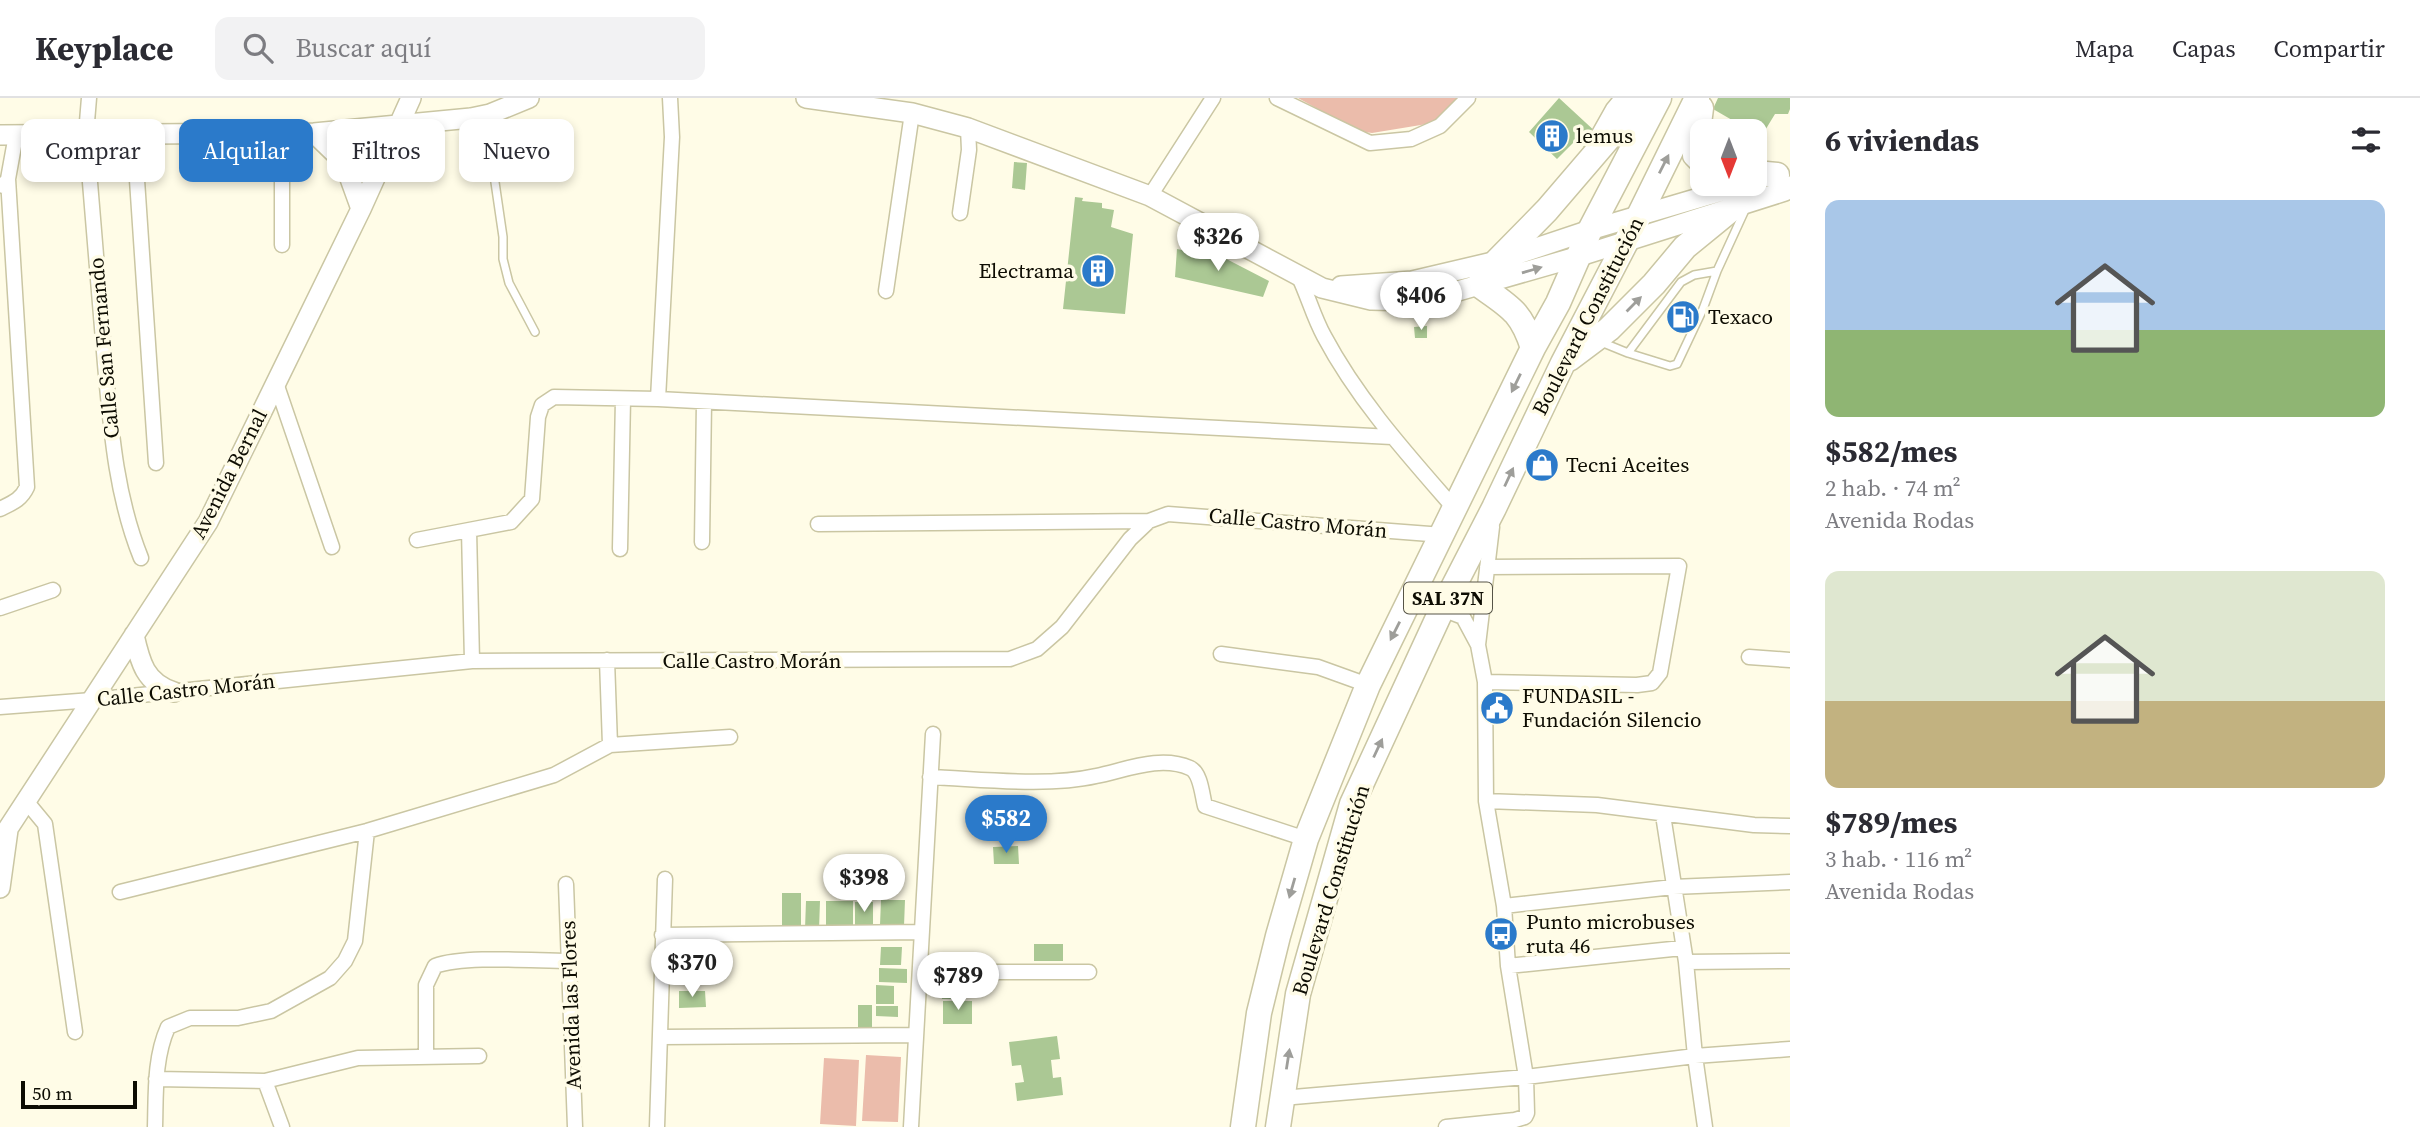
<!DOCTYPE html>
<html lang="es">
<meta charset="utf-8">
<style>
body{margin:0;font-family:"Source Serif 4",serif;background:#f2f2f3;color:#2b2b33;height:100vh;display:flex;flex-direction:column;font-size:26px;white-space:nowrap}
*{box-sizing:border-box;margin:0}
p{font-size:23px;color:#7c7c81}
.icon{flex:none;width:38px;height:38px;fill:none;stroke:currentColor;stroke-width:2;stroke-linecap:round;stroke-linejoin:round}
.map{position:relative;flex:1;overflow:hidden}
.side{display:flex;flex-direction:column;background:#fff;width:630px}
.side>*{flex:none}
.hud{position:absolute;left:21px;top:21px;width:665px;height:63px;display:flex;gap:14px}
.needle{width:46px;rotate:180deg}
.buttons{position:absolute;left:1690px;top:21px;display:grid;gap:14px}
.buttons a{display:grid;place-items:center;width:77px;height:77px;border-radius:14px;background:#fff;box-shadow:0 4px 10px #0003;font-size:35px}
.scale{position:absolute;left:21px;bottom:18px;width:116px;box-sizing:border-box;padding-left:7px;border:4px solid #0d0c02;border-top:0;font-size:19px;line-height:24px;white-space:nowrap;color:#0d0c02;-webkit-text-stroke:5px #fffce7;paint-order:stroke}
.price{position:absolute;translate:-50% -60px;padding:0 16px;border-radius:24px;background:#fff;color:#222;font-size:23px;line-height:46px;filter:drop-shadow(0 2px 4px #0008)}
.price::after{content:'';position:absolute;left:50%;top:42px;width:21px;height:16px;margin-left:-10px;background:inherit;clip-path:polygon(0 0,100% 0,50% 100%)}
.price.on{background:#2b7aca;color:#fff}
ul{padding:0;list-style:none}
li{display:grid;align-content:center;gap:14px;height:371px;padding:0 35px}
li span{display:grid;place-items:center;height:217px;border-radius:14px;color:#555}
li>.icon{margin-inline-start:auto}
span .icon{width:126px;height:126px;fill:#fffc;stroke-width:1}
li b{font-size:30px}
h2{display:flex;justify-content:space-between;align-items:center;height:84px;padding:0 35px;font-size:30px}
.tag{padding:0 24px;border-radius:14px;background:#fff;box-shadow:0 4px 10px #0003;font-size:24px;line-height:63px}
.tag.on{background:#2b7aca;color:#fff}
header{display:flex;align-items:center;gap:42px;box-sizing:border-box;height:98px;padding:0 35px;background:#fff;border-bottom:2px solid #e1e1e2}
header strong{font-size:33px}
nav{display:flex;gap:38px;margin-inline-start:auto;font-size:24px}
.search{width:490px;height:63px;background:#f2f2f3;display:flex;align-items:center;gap:18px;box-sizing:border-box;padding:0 24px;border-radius:14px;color:#7c7c81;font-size:26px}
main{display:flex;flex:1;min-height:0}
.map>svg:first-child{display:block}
.green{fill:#ebbcab}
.building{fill:#abc894}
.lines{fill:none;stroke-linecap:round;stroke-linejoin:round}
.lane-casing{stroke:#cac6a3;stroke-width:10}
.street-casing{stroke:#cac6a3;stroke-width:17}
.secondary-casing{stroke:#cac6a3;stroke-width:22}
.highway-casing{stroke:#cac6a3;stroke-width:27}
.lane{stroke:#fff;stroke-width:7}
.street{stroke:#fff;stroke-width:14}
.secondary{stroke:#fff;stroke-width:19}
.highway{stroke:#fff;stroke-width:24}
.oneway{fill:#9e9e9a}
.labels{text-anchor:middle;stroke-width:7;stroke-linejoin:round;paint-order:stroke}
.shield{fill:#fffce7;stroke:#565447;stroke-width:2}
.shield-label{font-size:19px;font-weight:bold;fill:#0d0c02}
.poi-label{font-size:21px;fill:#0d0c02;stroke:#fffce7;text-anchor:start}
.street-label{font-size:21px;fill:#0d0c02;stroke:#fffce7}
</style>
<header>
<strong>Keyplace</strong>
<div class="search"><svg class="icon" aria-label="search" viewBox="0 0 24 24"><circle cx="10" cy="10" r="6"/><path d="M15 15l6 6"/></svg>Buscar aquí</div>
<nav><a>Mapa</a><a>Capas</a><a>Compartir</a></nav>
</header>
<main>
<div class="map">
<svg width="1790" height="1029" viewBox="0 0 1790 1029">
<rect width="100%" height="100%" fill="#fffce7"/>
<path class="green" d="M1298 0H1458L1433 25 1372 35 1358 33Z
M866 957 901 959 898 1024 862 1023Z
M824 960 859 962 856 1028 820 1026Z"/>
<path class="building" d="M1559 0 1598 36 1585 50 1576 42 1557 61 1529 34Z
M1718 0H1790V11L1788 16H1775L1761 39 1755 36V33H1751L1713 11Z
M1014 64 1027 65 1025 92 1012 90Z
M1075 99 1083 100 1082 103 1102 105V110L1114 112 1111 129 1133 136 1125 216 1063 211Z
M1177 151 1207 157 1209 152 1269 183 1263 199 1175 179Z
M1427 228V240H1415L1414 229Z
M1018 748 1019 766H994L993 749Z
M782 795H801V830H782Z
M881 802H905L904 828 880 827Z
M806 803H820L819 832 805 831Z
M826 803H853V829H826Z
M855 804H873V829H855Z
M1034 846H1063V863H1034Z
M881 849H902L901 867H880Z
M879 870 907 871V885L879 884Z
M942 879H959V901H942Z
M876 887 894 888V906H876Z
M679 893H705L706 909 679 910Z
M943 903H972V926H943Z
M858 907H872V931H858Z
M876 908H898V919L876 918Z
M1057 938 1060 961 1051 962 1053 980 1061 979 1063 997 1017 1003 1015 985 1024 984 1021 967 1012 968 1009 944Z"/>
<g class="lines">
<g class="lane-casing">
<path id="lane" d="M490 16V50L503 139V161L509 185 535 234
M1601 244 1628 255 1681 184 1694 177 1717 173 1745 112
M1628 255 1670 268 1677 266 1703 211 1717 173"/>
</g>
<g class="street-casing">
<path id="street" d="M89 0 86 36C92 113 98 190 105 266 111 332 116 398 141 460
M1277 0 1370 45 1411 41 1440 28 1468 0
M282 35V147
M134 37 156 365
M1595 43 1613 11 1622 0
M3 88 8 81 16 37
M1150 98 1213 0
M960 115 969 52 968 30
M1299 179C1308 198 1314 220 1324 238 1358 302 1407 356 1454 410
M886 193 912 15
M276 285 332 449
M658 301 672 39 670 0
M0 411C12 405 21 402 27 389L8 81
M818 426 1149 423
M469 432 472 563
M417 442 511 424 532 401 538 319 542 307 554 299 658 301 1392 339
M702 444 704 304
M620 451 623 301
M0 510 53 492
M1442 511 1463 519 1478 547
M1221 556 1318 569 1368 587
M1749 559 1790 562
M607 562 610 647
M1485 584 1637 587 1652 585 1660 575 1679 468 1487 469
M0 609 92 602 472 563 1010 561 1037 551 1062 529 1130 441 1149 423 1168 416 1443 437
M930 679C981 681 1048 689 1096 678 1126 672 1160 657 1190 670 1201 675 1202 697 1205 708L1306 741
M26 703 45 726 75 934
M1486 703 1597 707 1754 727 1790 728
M1663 717 1686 864 1695 958 1705 1029
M566 786 575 1029
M120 794 367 733 554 677 610 647 730 639
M1504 808 1673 789 1790 784
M662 837 922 834
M1686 864 1790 863
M1508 868 1682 850
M920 874H1089
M662 939 916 937
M426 958V887L435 868C465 857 534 863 569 863
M156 981 265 983 358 960 479 958
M265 983 282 1029
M1282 1000 1526 979 1695 958 1790 951
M155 1029C156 996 154 960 168 929L190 920H238L271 913 330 880 345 863 355 843 367 733
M657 1029 665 781
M911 1029 933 636
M1446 1029 1515 1022 1525 1019 1527 1015 1526 979 1508 868 1504 808 1486 703 1485 584 1478 547 1492 429"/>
</g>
<g class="secondary-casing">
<path id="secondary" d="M806 0 912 15 968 30 1150 98 1322 190 1371 202 1413 203 1451 195 1580 158 1785 93 1790 88
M314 35 344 64 361 111
M0 37 314 35 471 20 490 16 529 0
M1341 188 1412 183 1497 163 1590 132 1746 86
M134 537C140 564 145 585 174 594
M0 743 208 424 361 111 411 0
M0 790 8 732"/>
</g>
<g class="highway-casing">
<path id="highway" d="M1701 10 1695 57 1703 65
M1755 75 1777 77
M1497 163 1547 112 1643 0
M1479 187C1510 209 1521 213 1533 250
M1569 261 1609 231 1654 186 1685 149 1734 109
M1243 1029 1259 915 1278 838 1306 741 1368 587 1533 250 1558 205 1590 132 1659 0
M1278 1029 1298 896 1352 706 1442 511 1494 410 1563 265 1626 144 1697 0"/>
</g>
<use href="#lane" class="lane"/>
<use href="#street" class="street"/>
<use href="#secondary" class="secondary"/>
<use href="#highway" class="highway"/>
</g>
<defs><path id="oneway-solid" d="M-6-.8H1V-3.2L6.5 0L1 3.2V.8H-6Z" transform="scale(1.75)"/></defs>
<g class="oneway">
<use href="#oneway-solid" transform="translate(1664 66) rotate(-63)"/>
<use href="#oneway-solid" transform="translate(1532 172) rotate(-16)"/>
<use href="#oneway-solid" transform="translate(1634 206) rotate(-45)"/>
<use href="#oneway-solid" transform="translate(1516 285) rotate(116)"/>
<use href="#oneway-solid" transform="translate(1509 379) rotate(-65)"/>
<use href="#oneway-solid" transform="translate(1395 533) rotate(117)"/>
<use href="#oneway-solid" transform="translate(1378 650) rotate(-65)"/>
<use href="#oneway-solid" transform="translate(1292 790) rotate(106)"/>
<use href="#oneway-solid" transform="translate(1288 961) rotate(-81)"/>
</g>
<defs>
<g id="building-disc" transform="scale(1.75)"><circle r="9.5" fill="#2b7aca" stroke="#fffce7"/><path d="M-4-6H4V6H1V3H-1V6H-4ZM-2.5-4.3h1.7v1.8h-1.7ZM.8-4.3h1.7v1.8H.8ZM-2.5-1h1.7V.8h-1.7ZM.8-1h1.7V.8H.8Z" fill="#fff"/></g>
<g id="fuel-disc" transform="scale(1.75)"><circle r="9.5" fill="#2b7aca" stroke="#fffce7"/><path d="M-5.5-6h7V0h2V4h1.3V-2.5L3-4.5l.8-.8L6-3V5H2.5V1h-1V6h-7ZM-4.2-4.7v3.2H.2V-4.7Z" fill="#fff"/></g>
<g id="shop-disc" transform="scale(1.75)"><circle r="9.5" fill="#2b7aca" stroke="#fffce7"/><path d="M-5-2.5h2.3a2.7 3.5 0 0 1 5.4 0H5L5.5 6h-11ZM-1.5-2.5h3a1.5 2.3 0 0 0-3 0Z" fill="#fff"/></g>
<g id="civic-disc" transform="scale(1.75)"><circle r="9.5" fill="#2b7aca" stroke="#fffce7"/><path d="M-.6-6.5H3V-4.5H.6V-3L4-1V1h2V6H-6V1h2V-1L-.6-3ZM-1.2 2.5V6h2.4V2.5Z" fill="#fff"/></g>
<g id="bus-disc" transform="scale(1.75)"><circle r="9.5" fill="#2b7aca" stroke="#fffce7"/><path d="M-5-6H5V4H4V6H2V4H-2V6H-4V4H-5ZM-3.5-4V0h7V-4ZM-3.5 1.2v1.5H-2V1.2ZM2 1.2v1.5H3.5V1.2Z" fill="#fff"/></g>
</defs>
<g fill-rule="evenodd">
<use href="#building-disc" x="1552" y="38"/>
<use href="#building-disc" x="1098" y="173"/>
<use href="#fuel-disc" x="1683" y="219"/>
<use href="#shop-disc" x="1542" y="367"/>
<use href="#civic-disc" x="1497" y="610"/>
<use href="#bus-disc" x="1501" y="836"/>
</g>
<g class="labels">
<rect class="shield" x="1404" y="484.5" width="88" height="31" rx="5"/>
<g class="shield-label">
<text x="1448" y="507">SAL 37N</text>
</g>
<g class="poi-label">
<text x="1576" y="45">lemus</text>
<text x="1074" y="180" text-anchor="end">Electrama</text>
<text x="1708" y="226">Texaco</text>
<text x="1566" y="374">Tecni Aceites</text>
<text x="1522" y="605">FUNDASIL -<tspan x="1522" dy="24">Fundación Silencio</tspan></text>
<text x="1526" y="831">Punto microbuses<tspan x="1526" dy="24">ruta 46</tspan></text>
</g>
<g class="street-label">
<text transform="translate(1588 218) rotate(-63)" y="7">Boulevard Constitución</text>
<text transform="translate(104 250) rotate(-95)" y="7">Calle San Fernando</text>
<text transform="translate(229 376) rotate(-63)" y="7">Avenida Bernal</text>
<text transform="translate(1298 425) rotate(5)" y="7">Calle Castro Morán</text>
<text x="752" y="570">Calle Castro Morán</text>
<text transform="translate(186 592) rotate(-6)" y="7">Calle Castro Morán</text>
<text transform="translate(1331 792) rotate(-73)" y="7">Boulevard Constitución</text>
<text transform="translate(571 907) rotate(-92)" y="7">Avenida las Flores</text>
</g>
</g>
</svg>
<div class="buttons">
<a><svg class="needle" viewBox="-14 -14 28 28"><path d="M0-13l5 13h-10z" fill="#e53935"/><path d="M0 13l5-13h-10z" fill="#7c7c81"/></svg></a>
</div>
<div class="scale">50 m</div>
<b class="price" style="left:1218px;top:175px">$326</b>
<b class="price" style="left:1421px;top:234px">$406</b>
<b class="price on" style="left:1006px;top:757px">$582</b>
<b class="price" style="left:864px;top:816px">$398</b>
<b class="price" style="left:692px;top:901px">$370</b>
<b class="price" style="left:958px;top:914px">$789</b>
<div class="hud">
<a class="tag">Comprar</a>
<a class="tag on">Alquilar</a>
<a class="tag">Filtros</a>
<a class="tag">Nuevo</a>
</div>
</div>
<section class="side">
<h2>6 viviendas<svg class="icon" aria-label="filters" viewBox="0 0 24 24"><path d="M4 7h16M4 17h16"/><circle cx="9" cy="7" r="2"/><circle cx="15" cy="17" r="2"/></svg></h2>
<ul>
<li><span style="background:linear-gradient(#a9c7e8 60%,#8fb573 0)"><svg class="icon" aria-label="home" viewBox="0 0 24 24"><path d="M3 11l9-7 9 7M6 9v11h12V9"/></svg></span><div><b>$582/mes</b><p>2 hab. · 74 m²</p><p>Avenida Rodas</p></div></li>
<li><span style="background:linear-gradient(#dfe7d0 60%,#c2b280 0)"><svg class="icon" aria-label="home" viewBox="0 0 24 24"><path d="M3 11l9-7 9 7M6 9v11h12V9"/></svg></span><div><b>$789/mes</b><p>3 hab. · 116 m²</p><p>Avenida Rodas</p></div></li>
</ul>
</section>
</main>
